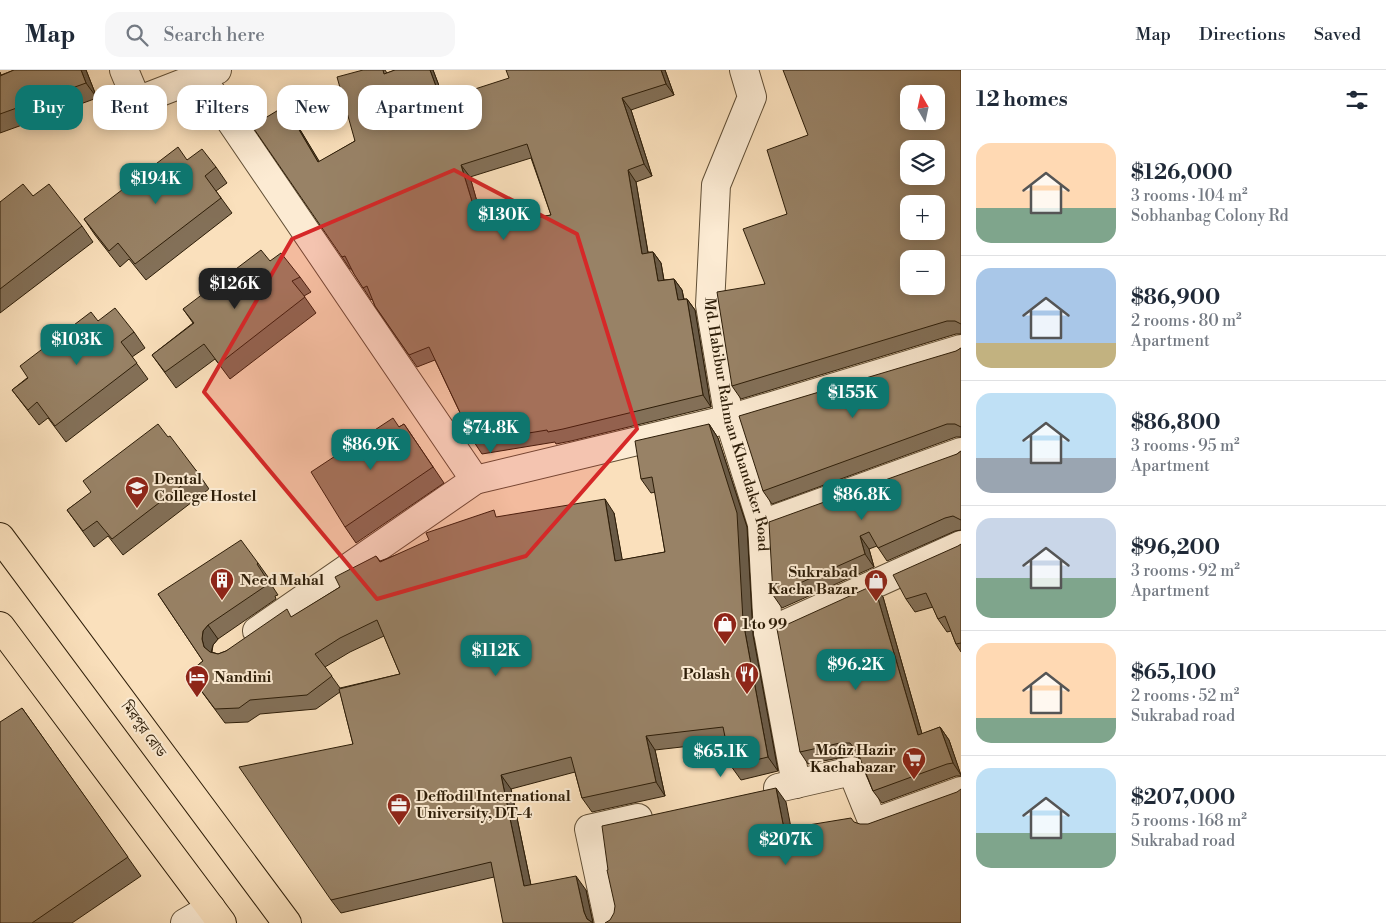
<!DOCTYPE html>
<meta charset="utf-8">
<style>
body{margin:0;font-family:"Libre Bodoni","Noto Serif Bengali",serif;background:#f6f6f7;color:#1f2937;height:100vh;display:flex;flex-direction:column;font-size:19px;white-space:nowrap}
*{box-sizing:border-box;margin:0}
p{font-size:16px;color:#747a83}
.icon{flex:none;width:28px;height:28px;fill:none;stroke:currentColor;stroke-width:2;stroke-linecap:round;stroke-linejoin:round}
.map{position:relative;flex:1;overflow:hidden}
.panel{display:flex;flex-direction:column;background:#fff;width:425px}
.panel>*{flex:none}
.banner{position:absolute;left:15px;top:15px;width:475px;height:45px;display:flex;gap:10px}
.needle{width:32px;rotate:351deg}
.buttons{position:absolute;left:900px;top:15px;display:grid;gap:10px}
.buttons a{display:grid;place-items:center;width:45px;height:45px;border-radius:10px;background:#fff;box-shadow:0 2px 12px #0003;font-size:25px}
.price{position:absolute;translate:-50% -42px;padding:0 11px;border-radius:10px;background:#0f766e;color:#fff;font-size:16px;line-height:32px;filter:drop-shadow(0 1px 2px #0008)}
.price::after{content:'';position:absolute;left:50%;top:30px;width:15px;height:11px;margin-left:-8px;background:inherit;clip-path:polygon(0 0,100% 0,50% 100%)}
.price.on{background:#222;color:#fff}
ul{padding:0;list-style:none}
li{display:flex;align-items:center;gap:15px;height:125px;padding:0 15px}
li+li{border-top:1px solid #e0e1e3}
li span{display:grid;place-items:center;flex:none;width:140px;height:100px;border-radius:15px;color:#555}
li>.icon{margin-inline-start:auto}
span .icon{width:60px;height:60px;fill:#fffc;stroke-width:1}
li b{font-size:21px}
h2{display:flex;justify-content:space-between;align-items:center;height:60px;padding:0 15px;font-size:21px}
.tag{padding:0 18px;border-radius:15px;background:#fff;box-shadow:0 2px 12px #0003;font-size:18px;line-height:45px}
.tag.on{background:#0f766e;color:#fff}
header{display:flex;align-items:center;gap:30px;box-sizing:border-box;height:70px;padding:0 25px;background:#fff;border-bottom:1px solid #e0e1e3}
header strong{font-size:24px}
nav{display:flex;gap:28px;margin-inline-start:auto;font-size:18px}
.search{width:350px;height:45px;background:#f6f6f7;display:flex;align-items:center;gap:12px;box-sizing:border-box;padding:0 18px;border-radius:15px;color:#747a83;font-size:19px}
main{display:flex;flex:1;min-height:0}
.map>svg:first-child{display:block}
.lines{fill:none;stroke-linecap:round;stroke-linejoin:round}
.street-casing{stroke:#604e35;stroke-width:30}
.highway-casing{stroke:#2d1d08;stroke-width:30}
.street{stroke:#fcebd3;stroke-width:28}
.highway{stroke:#fae0bc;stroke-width:28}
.wall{fill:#837058;stroke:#2d1d08;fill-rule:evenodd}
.shaded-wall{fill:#6a5b47;stroke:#2d1d08}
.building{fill:#988266;stroke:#2d1d08;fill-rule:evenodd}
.marked{fill:#d62828;fill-opacity:0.2;stroke:#d62828;stroke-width:4;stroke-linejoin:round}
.labels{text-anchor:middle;stroke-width:4;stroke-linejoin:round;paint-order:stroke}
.street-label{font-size:15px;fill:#2d1d08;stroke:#fcebd3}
.poi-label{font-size:15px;font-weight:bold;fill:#2d1d08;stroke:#fcebd3;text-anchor:start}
</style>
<header>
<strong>Map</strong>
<div class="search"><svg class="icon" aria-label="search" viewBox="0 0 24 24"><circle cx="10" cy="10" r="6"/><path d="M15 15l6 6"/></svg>Search here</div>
<nav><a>Map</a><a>Directions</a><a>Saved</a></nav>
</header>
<main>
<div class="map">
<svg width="961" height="853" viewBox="0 0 961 853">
<rect width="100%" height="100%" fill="#fae0bc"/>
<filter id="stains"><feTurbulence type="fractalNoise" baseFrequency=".004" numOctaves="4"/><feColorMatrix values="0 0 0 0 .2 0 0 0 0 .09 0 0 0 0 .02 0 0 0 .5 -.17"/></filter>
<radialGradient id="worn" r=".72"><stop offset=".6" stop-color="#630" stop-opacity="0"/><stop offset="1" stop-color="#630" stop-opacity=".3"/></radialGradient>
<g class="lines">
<g class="street-casing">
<g id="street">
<path d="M124 0 137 31 217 0"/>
<path id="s1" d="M744 0 752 27 716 115 710 235 729 349 762 454 768 562 796 714"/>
<path d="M200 6 475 410 729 349 961 279"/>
<path d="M762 454 961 382"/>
<path d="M257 561 475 410"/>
<path d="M768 562 961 475"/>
<path d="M778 718 852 701 873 753 961 721"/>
<path d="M185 853 211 838"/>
<path d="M609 853 589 759 638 748"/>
</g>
</g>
<g class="highway-casing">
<path id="highway" d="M0 467 287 853
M0 556 222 853"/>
</g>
<use href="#street" class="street"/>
<use href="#highway" class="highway"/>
</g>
<path class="wall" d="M14 0H86L97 28 0 63V2L1 5Z
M363 0H385L387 3 395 0H433L444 29 665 0 674 25 631 40 652 106 636 112 648 182H653L661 193 664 210 674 209 682 220 684 229H687L695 240 711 337 571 371 556 374 555 372 482 384 474 372 435 290 417 297 375 236 372 229 371 230 351 199H350L342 187 285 36 293 48 319 92 355 71ZM531 88 551 145 484 157 470 107Z
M961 0V264H956L741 329 732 316 787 144 808 65Z
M187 90 216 97 227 113 216 121 232 143 146 210 129 189 120 197 95 165 84 149Z
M33 126 82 156 93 172 0 243V132Z
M270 191 300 207 311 222 304 226 316 243 230 309 215 289 176 318 152 285 193 253 183 239Z
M98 251 134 262 145 278 132 287 148 309 66 372 48 348 39 355 12 320Z
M961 278V367H956L772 434 763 421Z
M404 354 444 413 356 473 345 457 399 357Z
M709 354 718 368 747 457 753 565 778 701 741 710 731 696 726 672 655 680 665 726 592 742 582 728 575 702 511 719 531 815 586 820 593 853 494 807 341 843 331 830 353 674 340 622 316 639 260 644 248 652 225 653 188 603 203 591 158 524 258 493 268 507 267 508 278 525 275 526 276 529 218 569 213 575 212 582 218 584 226 581 292 547 340 517 376 486 380 491 499 447 614 443 622 490 665 482 655 422 651 423 641 409ZM384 566 400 604 340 618 325 597 350 582Z
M168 367 198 403 209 419 123 485 108 466 94 477 67 440Z
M961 381V460L955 461 887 491 877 476 869 479 874 497 782 538 773 525Z
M961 474V582L956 574 951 561 947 562 938 549 933 537 915 542 906 529Z
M883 527 922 664 940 657 949 670 961 706H956L882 733 873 721 858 686H849L808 694 800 682Z
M22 638 141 806 72 853H0Z"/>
<path class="shaded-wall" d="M81 0H86L97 28 86 13Z
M430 0H433L449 42 441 30Z
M661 0H665L674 25 666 14Z
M622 28 631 40 652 106 644 94Z
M285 36 293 48 327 104 318 92Z
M461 95 470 107 488 170 480 158Z
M628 100 636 112 650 195 642 184Z
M653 182 661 193 666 223 658 211Z
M674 209 682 220 686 242 678 230Z
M687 229 695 240 711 337 703 325Z
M709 354 718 368 747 457 753 565 778 701 768 687 743 551Z
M605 429 614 443 625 505 615 491Z
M860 466 869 479 874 497 865 484Z
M874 515 883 527 926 678 918 665Z
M208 555 218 569 213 575 211 583 204 577 202 569 203 561Z
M940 657 949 670 961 705 953 693Z
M646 666 655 680 665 726 656 712Z
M501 705 511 719 534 830 524 816Z
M776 718 786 732 794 773 784 759Z
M576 806 586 820 593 853 587 849 584 842Z"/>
<path class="building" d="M14 0H81L86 13 0 44V6Z
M363 0H383L384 4 395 0H430L441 30 509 8 506 0H661L666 14 622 28 644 94 628 100 642 184 653 182 658 211 674 209 678 230 687 229 703 325 563 359 548 362 547 360 474 372 429 277 409 285 375 236 367 216 363 218 354 204 345 186 342 187 252 56 285 36 318 92 355 71 337 7ZM527 74 551 145 480 158 461 95Z
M783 0H961V254L955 251H947L732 316 717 222 765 214 743 159 787 144 767 80 808 65ZM909 24H936V51H909ZM909 79H936V106H909ZM909 134H936V161H909ZM909 189H936V216H909Z
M178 77 187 90 202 79 216 97 205 106 221 128 135 194 118 173 109 181 84 149Z
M23 114 33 126 49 114 82 156 0 219V132Z
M261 180 270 191 281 183 300 207 292 211 305 227 219 294 204 274 165 302 152 285 194 253 183 239Z
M115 238 134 262 121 272 137 293 55 356 37 332 28 340 12 320 28 308 20 296 91 242 98 251Z
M961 278V357L955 354H947L763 421 739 346 956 281Z
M393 348 399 357 404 354 433 397 345 457 311 402Z
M158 354 168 367 170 366 198 403 112 469 97 451 83 461 67 440 91 422 83 411Z
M709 354 737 443 743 551 768 687 731 696 723 657 646 666 656 712 582 728 571 687 501 705 524 816 576 806 584 842 587 849 593 853H503L491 792 331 830 239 697 353 674 339 619 400 604 377 550 340 568 315 584 332 606 307 625 250 630 239 638 215 639 188 603 203 591 158 524 241 470 258 493 257 494 268 511 265 512 267 515 208 555 203 561 202 569 204 577 210 582 218 584 226 581 287 539 291 547 340 517 335 507 376 486 380 492 429 470 426 463 494 440 496 447 605 429 615 491 665 482 652 407 641 409 635 371Z
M961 381V450L953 446 945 448 878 478 869 462 860 466 865 484 773 525 769 452 957 384Z
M961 474V573L956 574 945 546 938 549 926 523 906 529 893 505 958 476Z
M874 515 918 665 940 657 953 693 947 694 873 721 858 683 850 673H840L800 682 777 559Z
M22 638 128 787 32 853H0V652Z
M776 718 784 759 851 748 854 752 860 754H868L957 722 961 719V853H605L610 850 614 843 615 836 607 800H608L602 756Z"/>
<path class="marked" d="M454 100 577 164 637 359 526 486 377 529 204 322 292 169Z"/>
<defs>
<g id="university-pin" transform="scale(1.25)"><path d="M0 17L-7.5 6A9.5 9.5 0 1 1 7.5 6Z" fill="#8f2418" stroke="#fcebd3"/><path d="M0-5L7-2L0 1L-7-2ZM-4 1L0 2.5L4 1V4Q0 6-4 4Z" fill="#fff"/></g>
<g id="building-pin" transform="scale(1.25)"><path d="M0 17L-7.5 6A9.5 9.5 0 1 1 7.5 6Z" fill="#8f2418" stroke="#fcebd3"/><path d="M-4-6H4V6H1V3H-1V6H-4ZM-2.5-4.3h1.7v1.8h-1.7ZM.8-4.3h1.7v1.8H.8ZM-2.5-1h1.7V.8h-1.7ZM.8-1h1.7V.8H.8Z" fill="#fff"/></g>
<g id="shop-pin" transform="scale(1.25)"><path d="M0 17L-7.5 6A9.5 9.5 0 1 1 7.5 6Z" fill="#8f2418" stroke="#fcebd3"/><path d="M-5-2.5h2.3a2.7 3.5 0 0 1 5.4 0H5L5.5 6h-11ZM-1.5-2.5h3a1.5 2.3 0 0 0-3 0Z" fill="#fff"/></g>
<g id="restaurant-pin" transform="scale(1.25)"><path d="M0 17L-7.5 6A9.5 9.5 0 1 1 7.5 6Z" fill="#8f2418" stroke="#fcebd3"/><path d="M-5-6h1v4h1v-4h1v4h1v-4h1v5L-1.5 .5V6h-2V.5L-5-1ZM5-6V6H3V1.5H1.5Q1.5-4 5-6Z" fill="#fff"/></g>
<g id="hotel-pin" transform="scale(1.25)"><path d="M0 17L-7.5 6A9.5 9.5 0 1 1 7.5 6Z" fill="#8f2418" stroke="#fcebd3"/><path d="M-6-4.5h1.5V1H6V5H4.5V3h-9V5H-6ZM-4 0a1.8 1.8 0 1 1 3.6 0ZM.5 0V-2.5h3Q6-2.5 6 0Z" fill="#fff"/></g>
<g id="supermarket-pin" transform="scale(1.25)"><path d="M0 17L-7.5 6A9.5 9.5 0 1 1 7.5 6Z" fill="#8f2418" stroke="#fcebd3"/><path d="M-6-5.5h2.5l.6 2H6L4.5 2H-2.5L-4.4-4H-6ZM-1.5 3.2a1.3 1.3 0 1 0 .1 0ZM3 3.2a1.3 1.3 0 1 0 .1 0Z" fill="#fff"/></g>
<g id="office-pin" transform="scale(1.25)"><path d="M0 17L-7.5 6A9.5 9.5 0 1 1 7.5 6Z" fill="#8f2418" stroke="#fcebd3"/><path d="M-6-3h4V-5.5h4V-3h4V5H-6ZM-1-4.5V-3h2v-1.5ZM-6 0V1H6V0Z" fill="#fff"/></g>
</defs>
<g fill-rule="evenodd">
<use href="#university-pin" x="137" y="418"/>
<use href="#building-pin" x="222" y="510"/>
<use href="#shop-pin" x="876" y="511"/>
<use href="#shop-pin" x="725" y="554"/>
<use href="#restaurant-pin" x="747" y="604"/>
<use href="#hotel-pin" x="197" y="607"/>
<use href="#supermarket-pin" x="914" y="689"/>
<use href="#office-pin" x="399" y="735"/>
</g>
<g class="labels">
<g class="street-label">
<text dy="5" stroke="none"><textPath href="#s1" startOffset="366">Md. Habibur Rahman Khandaker Road</textPath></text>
<text transform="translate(144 659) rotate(54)" y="5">মিরপুর রোড</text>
</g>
<g class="poi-label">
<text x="154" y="414">Dental<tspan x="154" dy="17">College Hostel</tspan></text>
<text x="858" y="507" text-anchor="end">Sukrabad<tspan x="858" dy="17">Kacha Bazar</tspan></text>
<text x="240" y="515">Need Mahal</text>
<text x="742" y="559">1 to 99</text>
<text x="730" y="609" text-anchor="end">Polash</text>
<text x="214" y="612">Nandini</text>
<text x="896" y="685" text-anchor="end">Mofiz Hazir<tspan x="896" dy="17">Kachabazar</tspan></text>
<text x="416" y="731">Deffodil International<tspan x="416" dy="17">University, DT-4</tspan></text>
</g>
</g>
<rect width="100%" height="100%" filter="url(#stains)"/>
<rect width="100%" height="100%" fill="url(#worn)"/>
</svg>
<div class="buttons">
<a><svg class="needle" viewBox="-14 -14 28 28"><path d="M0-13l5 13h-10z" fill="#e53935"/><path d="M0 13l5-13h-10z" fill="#747a83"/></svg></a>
<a><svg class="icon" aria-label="layers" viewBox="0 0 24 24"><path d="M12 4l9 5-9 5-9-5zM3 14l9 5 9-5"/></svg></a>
<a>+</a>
<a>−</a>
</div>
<b class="price" style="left:156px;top:135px">$194K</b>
<b class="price" style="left:504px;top:171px">$130K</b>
<b class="price on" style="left:235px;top:240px">$126K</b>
<b class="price" style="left:77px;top:296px">$103K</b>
<b class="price" style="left:853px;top:349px">$155K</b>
<b class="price" style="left:491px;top:384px">$74.8K</b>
<b class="price" style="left:371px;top:401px">$86.9K</b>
<b class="price" style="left:862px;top:451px">$86.8K</b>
<b class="price" style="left:496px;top:607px">$112K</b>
<b class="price" style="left:856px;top:621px">$96.2K</b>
<b class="price" style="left:721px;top:708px">$65.1K</b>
<b class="price" style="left:786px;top:796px">$207K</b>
<div class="banner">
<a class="tag on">Buy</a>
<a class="tag">Rent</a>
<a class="tag">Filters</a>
<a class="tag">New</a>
<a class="tag">Apartment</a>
</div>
</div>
<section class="panel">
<h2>12 homes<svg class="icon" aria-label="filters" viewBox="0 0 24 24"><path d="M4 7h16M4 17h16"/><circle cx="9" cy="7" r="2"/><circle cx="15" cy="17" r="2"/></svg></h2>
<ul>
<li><span style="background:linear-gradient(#ffd9b3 65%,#7fa58c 0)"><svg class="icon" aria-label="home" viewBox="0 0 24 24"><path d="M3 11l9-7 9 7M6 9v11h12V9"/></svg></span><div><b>$126,000</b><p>3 rooms · 104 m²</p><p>Sobhanbag Colony Rd</p></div></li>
<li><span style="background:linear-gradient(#a9c7e8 75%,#c2b280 0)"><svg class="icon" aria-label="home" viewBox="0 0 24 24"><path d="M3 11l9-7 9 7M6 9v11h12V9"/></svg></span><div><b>$86,900</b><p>2 rooms · 80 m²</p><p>Apartment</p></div></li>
<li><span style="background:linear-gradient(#bfe0f5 65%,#9aa5b1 0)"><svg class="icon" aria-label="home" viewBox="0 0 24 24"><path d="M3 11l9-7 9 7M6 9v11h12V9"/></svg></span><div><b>$86,800</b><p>3 rooms · 95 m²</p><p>Apartment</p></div></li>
<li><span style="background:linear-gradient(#c9d6e8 60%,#7fa58c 0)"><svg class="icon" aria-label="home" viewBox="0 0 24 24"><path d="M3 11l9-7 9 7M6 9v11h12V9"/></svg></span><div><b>$96,200</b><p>3 rooms · 92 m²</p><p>Apartment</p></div></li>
<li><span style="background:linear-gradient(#ffd9b3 75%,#7fa58c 0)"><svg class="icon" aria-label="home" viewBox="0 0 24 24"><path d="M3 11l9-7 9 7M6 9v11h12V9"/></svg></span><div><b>$65,100</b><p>2 rooms · 52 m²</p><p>Sukrabad road</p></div></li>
<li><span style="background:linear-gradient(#bfe0f5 65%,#7fa58c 0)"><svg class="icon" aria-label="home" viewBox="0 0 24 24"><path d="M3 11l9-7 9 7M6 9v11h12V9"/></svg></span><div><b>$207,000</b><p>5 rooms · 168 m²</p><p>Sukrabad road</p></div></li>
</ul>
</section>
</main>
